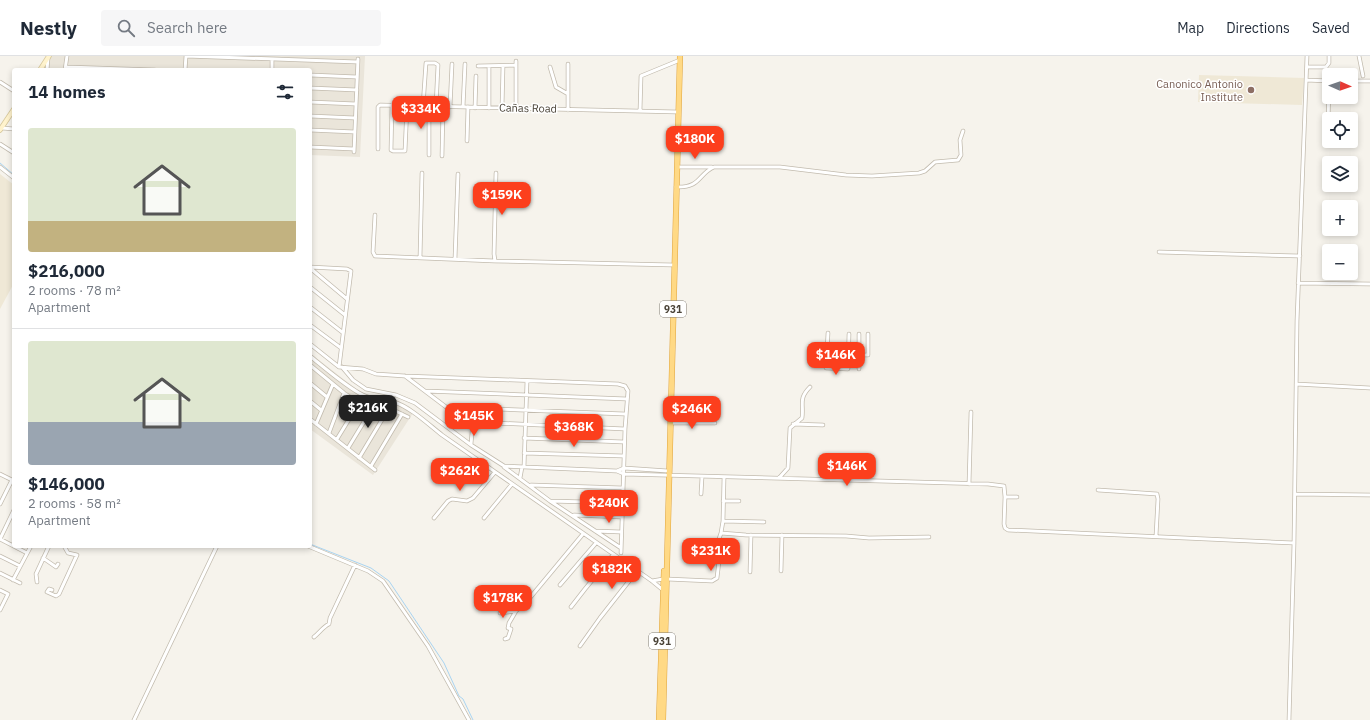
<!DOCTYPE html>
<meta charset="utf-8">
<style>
body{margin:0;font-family:"IBM Plex Sans",sans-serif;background:#f6f6f7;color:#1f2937;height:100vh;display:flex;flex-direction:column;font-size:15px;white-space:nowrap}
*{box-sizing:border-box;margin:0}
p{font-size:13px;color:#747a83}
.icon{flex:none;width:22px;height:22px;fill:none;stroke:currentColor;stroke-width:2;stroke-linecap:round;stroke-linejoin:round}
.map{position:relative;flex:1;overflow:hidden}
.drawer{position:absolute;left:12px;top:12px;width:300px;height:480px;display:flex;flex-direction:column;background:#fff;border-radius:4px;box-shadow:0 2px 6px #0003}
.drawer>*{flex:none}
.needle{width:26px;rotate:92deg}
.tools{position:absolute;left:1322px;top:12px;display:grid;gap:8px}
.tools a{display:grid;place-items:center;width:36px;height:36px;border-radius:4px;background:#fff;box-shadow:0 2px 6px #0003;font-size:20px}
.price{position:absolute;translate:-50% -34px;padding:0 9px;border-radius:8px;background:#fc3f1d;color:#fff;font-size:13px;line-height:26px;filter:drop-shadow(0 1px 2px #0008)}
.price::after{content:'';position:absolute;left:50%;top:24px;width:12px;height:9px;margin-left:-6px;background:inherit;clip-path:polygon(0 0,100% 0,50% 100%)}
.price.on{background:#222;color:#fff}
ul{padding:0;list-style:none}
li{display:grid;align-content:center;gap:8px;height:212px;padding:0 16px}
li+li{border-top:1px solid #e0e1e3}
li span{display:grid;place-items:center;height:124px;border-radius:4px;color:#555}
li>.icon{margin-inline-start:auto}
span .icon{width:72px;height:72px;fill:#fffc;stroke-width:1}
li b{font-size:17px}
h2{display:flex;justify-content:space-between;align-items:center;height:48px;padding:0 16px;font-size:17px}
header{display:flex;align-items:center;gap:24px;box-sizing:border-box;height:56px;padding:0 20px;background:#fff;border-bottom:1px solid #e0e1e3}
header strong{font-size:19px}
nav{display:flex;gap:22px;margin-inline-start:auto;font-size:14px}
.search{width:280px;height:36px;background:#f6f6f7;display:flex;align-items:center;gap:10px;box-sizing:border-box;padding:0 14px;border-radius:4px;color:#747a83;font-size:15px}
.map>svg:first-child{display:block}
.residential{fill:#eae5da}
.education{fill:#efe8d6}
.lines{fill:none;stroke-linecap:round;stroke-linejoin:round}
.stream{stroke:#a9d4f2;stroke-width:1}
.minor-casing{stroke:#c2bbae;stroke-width:4.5}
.secondary-casing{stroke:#d6c79b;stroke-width:5.5}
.trunk-casing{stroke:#e0a43c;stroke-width:6}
.minor{stroke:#fff;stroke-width:3}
.secondary{stroke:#fff3cd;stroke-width:4}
.trunk{stroke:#ffd985;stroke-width:5}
.education-dot{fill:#8d6e63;stroke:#fff;stroke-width:1.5}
.labels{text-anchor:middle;stroke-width:3;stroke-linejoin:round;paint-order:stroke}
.shield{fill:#fff;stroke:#817c74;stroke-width:1}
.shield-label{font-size:10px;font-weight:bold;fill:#4b4439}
.education-label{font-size:11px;fill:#785e54;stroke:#fff;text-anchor:end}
.street-label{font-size:11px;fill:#4b4439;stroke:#fff}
</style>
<header>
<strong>Nestly</strong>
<div class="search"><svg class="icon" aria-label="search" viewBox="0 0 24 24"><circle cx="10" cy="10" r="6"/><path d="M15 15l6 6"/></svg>Search here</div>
<nav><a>Map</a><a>Directions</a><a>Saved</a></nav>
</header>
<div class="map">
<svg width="1370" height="664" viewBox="0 0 1370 664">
<rect width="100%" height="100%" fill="#f6f3ec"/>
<path class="residential" d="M49 0H365L360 101 310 99V14H47Z
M310 297 360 336 374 342 394 344 413 357 373 419 310 373Z"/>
<path class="education" d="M1199 19 1304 22 1302 49 1198 46Z
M0 118 14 129V227L0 253Z"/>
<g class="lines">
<path class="stream" d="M0 107 14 119
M310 488 371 512 389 525 444 607 459 640 463 643 473 664"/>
<g class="minor-casing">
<path id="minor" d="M186 0 358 6
M1359 0 1363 20
M568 8V54
M478 10 516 9
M66 11 155 14
M550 11 556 31 568 38
M1307 11H1326L1329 7V0
M47 14 48 2
M65 14 67 0
M185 14 186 0
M272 14V3
M310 19 357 21
M1306 24 1329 25
M1351 25H1370
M0 26 14 35
M310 32 357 34
M310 46 356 48
M392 49 391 94 393 95H405L407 50
M423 50 426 7H435L438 9 436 50
M450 51 452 8
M463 51 465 8
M475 52 476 20
M489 52V10
M502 52 503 10
M516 52V5
M640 55 641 20 680 4
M310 60 355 62
M1328 68 1329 27
M2 72 14 73
M310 74 355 76
M467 85 468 51
M0 88 14 97
M310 91 354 93
M378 93V51L380 49 678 56
M354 96 358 3
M429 99V50
M442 100 443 51
M0 111 14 122
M677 111H712
M676 131C701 132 698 118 714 111H780L846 119 872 120 919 117 925 115 935 106 958 104 961 99 960 84 963 75
M375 159 373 196 375 200 495 205 674 209
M1159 196 1300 200
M420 202 422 117
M455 203 458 118
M495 205 494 198 496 117
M310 211 347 213 351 215 339 311
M310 212 347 243
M1298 227 1370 228
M310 231 345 259
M310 251 342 276
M310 269 341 292
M828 277 826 312 848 313 849 278
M310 288 339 311 363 313 376 318 405 320 618 328 625 330 628 335 625 373 621 497
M859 299H868V278
M310 300C326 313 342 327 359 337 372 345 381 342 394 346 410 351 428 368 442 379L652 525 663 534
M310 309 344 337 359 347 373 351 389 352 408 361
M342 311 353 324 366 333 396 339 415 347 471 389 504 410 617 415 624 418 988 428 1004 430 1005 441H1017
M859 313V278
M405 320 446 351 465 363 473 366 625 373
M310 327 327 341
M1296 328 1370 332
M425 335 627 343
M310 345 321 354
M670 346H689
M447 351 625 358
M310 363 375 414
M670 367H715
M316 368 333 328
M793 368 823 369
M329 377 344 337
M524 382 624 386
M337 383 359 347
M471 388 473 366
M348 392 373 351
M524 397 624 400
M359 402 389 352
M371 410 402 358
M504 411 550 445 621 492
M524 411 527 325
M617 415 624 412 668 415
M0 418 14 425
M520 422 522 411
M779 422 788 412 790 372 802 362C804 348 798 343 810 331
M969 428 971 356
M531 429 623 432
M1098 434 1157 438 1158 443 1156 480
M701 438 702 421
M1295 438 1370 439
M1005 441 1004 468 1005 472 1008 474 1294 487
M550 445 622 447
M723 445H739
M0 448 12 424
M574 459 622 461
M434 462 448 445 452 443 467 445 473 442 495 416
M484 462 512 428
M723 465 764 466
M595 475 621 476
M721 477 746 479 846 480 869 482 929 481
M0 483 14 454
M0 483 27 497
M308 490 368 515 383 525 428 590 469 664
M0 500 20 510
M43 502 56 511 58 508
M781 515 782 479
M750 516 751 479
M0 517 20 527
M667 523 712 525 717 522 719 505 718 486 721 477 723 465 724 422
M13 524 31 490
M652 525 663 523
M37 526 36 518 49 490
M560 529 596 487
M0 534 8 538 0 554
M52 534 49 533 47 536 56 540 59 538 77 499 68 497 64 490
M571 551 585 533 613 499
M500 557 516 555
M314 581C320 576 323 571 329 568L330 562 355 509
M505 583 508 582 511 573 508 572 509 567 516 555 529 543 583 478
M580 590 600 562 637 515
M134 664 217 490
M1289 664 1294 487 1297 265 1307 0"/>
</g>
<g class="secondary-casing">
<path id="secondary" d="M40 14 49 0
M0 74 14 53"/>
</g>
<g class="trunk-casing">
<path id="trunk" d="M659 664 664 515
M663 664 680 0"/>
</g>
<use href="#minor" class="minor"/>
<use href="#secondary" class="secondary"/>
<use href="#trunk" class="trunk"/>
</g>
<circle class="education-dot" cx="1251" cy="34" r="4"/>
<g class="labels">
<g class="shield">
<rect x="660" y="245" width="26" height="16" rx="3"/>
<rect x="649" y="577" width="26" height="16" rx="3"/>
</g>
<g class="shield-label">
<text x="673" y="257">931</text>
<text x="662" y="589">931</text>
</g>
<g class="education-label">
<text x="1243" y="32">Canonico Antonio<tspan x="1243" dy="13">Institute</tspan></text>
</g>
<g class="street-label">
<text transform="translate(528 52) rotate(1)" y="4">Cañas Road</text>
</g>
</g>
</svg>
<div class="tools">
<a><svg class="needle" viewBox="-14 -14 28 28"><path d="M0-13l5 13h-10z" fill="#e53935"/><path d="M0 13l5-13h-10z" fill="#747a83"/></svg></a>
<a><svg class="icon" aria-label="locate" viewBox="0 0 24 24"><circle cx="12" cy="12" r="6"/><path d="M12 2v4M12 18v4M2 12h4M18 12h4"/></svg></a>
<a><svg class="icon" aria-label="layers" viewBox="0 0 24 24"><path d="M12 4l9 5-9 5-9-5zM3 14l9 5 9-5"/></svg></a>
<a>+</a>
<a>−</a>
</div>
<b class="price" style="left:421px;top:74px">$334K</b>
<b class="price" style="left:695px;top:104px">$180K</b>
<b class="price" style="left:502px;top:160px">$159K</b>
<b class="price" style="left:836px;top:320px">$146K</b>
<b class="price on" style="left:368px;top:373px">$216K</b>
<b class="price" style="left:692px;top:374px">$246K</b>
<b class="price" style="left:474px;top:381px">$145K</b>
<b class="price" style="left:574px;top:392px">$368K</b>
<b class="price" style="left:847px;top:431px">$146K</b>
<b class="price" style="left:460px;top:436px">$262K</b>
<b class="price" style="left:609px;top:468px">$240K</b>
<b class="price" style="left:711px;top:516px">$231K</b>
<b class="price" style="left:612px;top:534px">$182K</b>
<b class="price" style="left:503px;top:563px">$178K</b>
<section class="drawer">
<h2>14 homes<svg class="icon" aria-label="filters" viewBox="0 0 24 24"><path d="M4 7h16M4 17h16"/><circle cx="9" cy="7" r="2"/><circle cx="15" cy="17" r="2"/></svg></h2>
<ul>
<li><span style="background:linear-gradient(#dfe7d0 75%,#c2b280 0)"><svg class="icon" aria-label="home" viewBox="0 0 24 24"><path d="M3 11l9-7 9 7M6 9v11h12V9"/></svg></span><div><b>$216,000</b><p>2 rooms · 78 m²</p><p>Apartment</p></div></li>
<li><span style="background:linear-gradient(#dfe7d0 65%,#9aa5b1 0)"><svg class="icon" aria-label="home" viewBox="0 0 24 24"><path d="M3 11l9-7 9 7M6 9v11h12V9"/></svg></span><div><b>$146,000</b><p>2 rooms · 58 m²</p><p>Apartment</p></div></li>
</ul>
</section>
</div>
